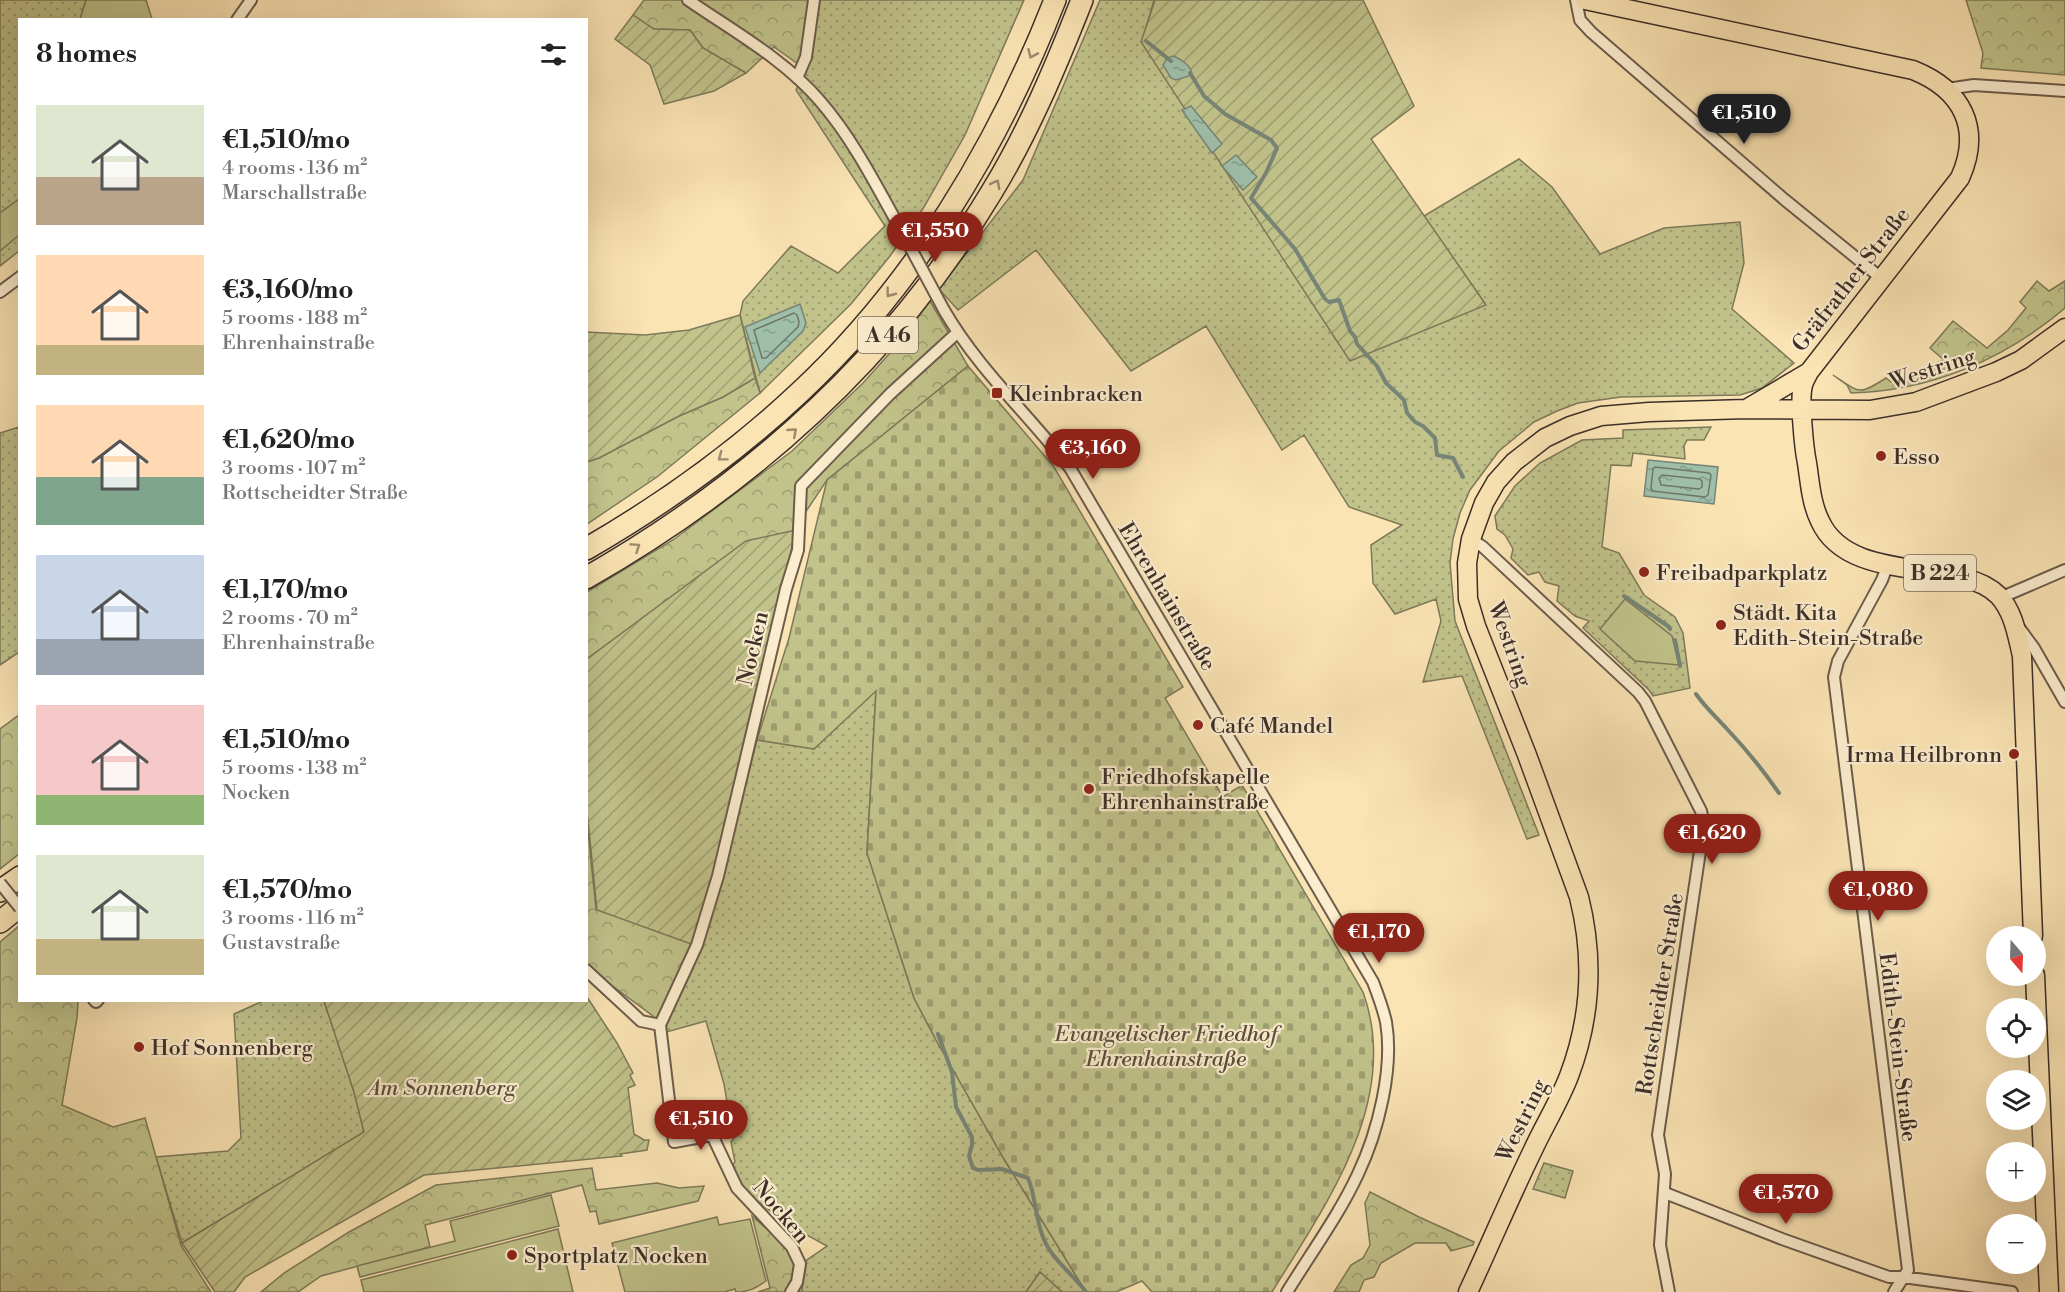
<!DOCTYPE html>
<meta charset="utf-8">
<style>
body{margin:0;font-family:"Libre Bodoni",serif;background:#f2f2f2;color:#222;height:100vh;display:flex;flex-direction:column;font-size:22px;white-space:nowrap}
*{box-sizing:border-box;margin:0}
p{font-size:20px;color:#767676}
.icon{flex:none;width:33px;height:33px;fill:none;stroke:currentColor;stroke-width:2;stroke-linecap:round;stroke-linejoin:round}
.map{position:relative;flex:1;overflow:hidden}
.sheet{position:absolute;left:18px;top:18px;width:570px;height:984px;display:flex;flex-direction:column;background:#fff;border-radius:0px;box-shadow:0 6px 24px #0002}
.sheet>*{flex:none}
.needle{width:39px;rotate:161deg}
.buttons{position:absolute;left:1986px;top:926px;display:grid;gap:12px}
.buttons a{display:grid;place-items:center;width:60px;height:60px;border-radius:50%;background:#fff;box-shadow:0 6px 24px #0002;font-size:30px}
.price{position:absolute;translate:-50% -51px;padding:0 14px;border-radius:21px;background:#8f2418;color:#fff;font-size:20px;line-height:39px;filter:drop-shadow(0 2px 3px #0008)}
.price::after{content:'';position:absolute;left:50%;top:36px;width:18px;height:14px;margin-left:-9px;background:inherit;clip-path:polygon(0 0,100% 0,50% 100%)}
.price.selected{background:#222;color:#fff}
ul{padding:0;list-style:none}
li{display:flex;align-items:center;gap:18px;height:150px;padding:0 18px}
li span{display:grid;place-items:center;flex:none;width:168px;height:120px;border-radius:0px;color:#555}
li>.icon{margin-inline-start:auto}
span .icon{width:72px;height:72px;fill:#fffc;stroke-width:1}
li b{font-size:26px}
h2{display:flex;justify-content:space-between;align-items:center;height:72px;padding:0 18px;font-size:26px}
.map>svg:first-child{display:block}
.grass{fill:url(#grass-dots);stroke:#7e795a;stroke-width:1.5}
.forest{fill:url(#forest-crowns);stroke:#7e795a;stroke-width:1.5}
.cemetery{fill:url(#cemetery-stones);stroke:#7e795a;stroke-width:1.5}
.park{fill:#c1c38b;stroke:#7e795a;stroke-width:1.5}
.garden{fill:url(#garden-furrows);stroke:#7e795a;stroke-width:1.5}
.water{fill:url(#water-ripples);stroke:#778577;stroke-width:1.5}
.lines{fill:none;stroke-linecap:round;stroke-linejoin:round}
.shore{stroke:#6e776a;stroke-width:1.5}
.stream{stroke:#778577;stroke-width:4}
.minor-casing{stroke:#6c5c4c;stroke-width:14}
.primary-casing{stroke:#3c2f29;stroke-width:21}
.motorway-casing{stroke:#3c2f29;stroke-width:24}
.minor{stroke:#fcedce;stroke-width:10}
.primary{stroke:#fbe4b4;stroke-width:18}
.motorway{stroke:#fbe4b4;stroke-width:21}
.minor-bridge-casing{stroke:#6c5c4c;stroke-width:14;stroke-linecap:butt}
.minor-bridge{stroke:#fcedce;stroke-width:10}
.oneway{stroke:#9c8a6e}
.poi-dot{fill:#8f2418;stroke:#fcedce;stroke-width:2}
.labels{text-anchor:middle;stroke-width:4.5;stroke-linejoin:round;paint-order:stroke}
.shield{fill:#fcedce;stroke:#76685a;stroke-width:1.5}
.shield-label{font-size:21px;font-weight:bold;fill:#3c2f29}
.street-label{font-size:22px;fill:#3c2f29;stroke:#fcedce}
.poi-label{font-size:22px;fill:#3c2f29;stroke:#fcedce;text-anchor:start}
.park-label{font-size:22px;font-style:italic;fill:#574d3d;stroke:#fcedce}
</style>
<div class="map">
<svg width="2065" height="1292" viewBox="0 0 2065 1292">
<defs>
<pattern id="grass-dots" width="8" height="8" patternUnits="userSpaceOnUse" patternTransform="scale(1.5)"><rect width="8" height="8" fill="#c1c38b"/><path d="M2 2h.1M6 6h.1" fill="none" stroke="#9e9f72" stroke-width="1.8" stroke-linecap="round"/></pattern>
<pattern id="forest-crowns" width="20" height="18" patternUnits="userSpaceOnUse" patternTransform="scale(1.5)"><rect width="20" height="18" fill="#c1c38b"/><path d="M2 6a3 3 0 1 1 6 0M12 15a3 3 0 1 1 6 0" fill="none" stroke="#9e9f72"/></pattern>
<pattern id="cemetery-stones" width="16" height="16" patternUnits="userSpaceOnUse" patternTransform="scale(1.5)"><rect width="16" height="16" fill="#c1c38b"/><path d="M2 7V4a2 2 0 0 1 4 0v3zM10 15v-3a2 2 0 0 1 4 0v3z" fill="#9e9f72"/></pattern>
<pattern id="garden-furrows" width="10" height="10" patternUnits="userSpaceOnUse" patternTransform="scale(1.5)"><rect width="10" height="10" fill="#c1c38b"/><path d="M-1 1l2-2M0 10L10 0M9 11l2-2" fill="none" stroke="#9e9f72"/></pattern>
<pattern id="water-ripples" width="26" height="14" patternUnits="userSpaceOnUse" patternTransform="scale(1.5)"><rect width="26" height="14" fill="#9fbfab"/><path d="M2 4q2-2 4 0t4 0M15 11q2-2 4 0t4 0" fill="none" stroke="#839c8b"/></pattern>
</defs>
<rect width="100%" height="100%" fill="#fbe4b4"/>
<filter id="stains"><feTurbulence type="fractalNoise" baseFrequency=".00333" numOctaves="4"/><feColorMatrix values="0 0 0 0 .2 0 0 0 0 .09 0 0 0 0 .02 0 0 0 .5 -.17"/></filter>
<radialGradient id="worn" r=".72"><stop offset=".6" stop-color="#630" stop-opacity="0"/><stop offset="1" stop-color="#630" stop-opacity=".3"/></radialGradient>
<path class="grass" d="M0 0H86L80 19 20 20 19 251 0 266Z
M817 0H1024L965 135 924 207 890 256 851 304 760 393 740 315 743 301 791 246 838 273 885 226 796 90C812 59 814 34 817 0Z
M1100 0H1154L1142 43 1486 305 1424 216 1519 159 1552 187 1600 254 1664 228 1740 222 1744 263 1732 309 1794 363 1762 388 1740 395 1621 397 1578 403 1557 411 1534 422 1499 451 1470 490 1460 513 1453 539 1450 563 1455 621 1539 835 1527 839 1462 676 1423 682 1441 621 1436 599 1395 614 1373 583 1371 545 1402 525 1349 507 1304 435 1282 450 1206 326 1131 371 1036 250 958 310 939 289 1023 180Z
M19 427V652L0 665V433Z
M1711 427 1704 440H1687L1684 446 1685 459 1633 453 1631 466 1611 465 1602 547 1619 553 1644 595 1675 617 1683 633 1690 688 1653 696 1649 690 1583 628 1589 621 1575 616 1557 601 1559 586 1545 582 1539 572 1528 575 1511 558 1513 549 1505 535 1497 529 1495 516 1515 486 1540 463 1582 440 1623 438V430Z
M876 690 867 853 914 998 936 1040 1004 1159 1086 1292H1062L1040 1272 1026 1292H802L804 1262 827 1246 789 1225 748 1194 731 1167 735 1162 731 1142 736 1135 731 1126 724 1084 706 1021 663 1033 719 887 757 740 814 749Z
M263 1001H324L354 1092 364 1132 182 1243 156 1157 228 1151 241 1138 234 1014Z
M1544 1163 1573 1171 1565 1198 1533 1189Z"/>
<path class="forest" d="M644 0H810L802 56 798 64 774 47 746 73 703 48 690 30 654 29 633 15Z
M1966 0H2065V75L1981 68 1983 53Z
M2037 281 2049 291 2065 281V308C2005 359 1931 391 1851 393L1847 385 1833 375C1860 393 1858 396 1886 378L1891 382 1944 360 1930 348 1953 321 1987 348 2008 330 2026 308 2020 302Z
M930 301 968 366 827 480 793 531 587 659V592L673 540 792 451 863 383 898 344Z
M755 378 760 393 657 477 587 524 586 462 599 458 679 416 723 397Z
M19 715V854L0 869V729Z
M586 812 596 909 693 944 657 1019 587 967Z
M19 926 20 1000 78 1001 77 1018 62 1105 113 1127 145 1118 181 1245 211 1292H0V942Z
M592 1168 596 1190 657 1183 679 1188 704 1186 698 1201 599 1224 596 1211 590 1212 582 1185 425 1225 430 1247 321 1276 298 1292H261L284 1273 349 1232 436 1185Z
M1370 1192 1419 1217 1474 1242 1473 1245 1451 1251 1446 1243H1415L1381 1263 1374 1277 1364 1280 1359 1292H1334L1351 1265 1363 1258 1370 1245 1365 1203Z
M752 1216 804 1262 802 1292H758L770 1288Z"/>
<path class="cemetery" d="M968 366 1054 467 1183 687 1165 698 1223 797 1242 785 1363 992C1402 1100 1326 1204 1272 1292H1152L1142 1281 1116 1292H1086L1004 1159 936 1040 914 998 867 853 876 691 814 749 757 740 789 638 827 480Z"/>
<path class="park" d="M86 0H146L152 19H80Z
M19 199V235L0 251V213Z
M1625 599 1672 636 1679 665 1635 661 1600 629Z
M551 1195 559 1226 360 1277 357 1266 455 1241 450 1221Z
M717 1217 719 1225 750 1219 766 1281C756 1288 749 1292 736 1292L735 1289 724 1292H625L612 1243Z
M558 1229 573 1292H364L361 1280Z"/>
<path class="garden" d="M1155 0H1363L1414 106 1371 139 1486 305 1350 361 1141 42Z
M633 15 654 29 690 30 703 48 746 73 714 91 664 104 650 65 615 39Z
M740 315 755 378 723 397 679 416 599 458 587 462V332L645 335 689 330Z
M796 530 715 877 694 945 597 910 587 811V659L746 541Z
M587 997 617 1043 633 1073 630 1075 635 1085 628 1088 634 1134 644 1140H649L647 1150 620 1154 622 1156 424 1175 245 1277 234 1292H215L182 1243 364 1132 354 1092 324 1001 586 1000Z
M1040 1272 1062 1292H1026Z"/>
<path class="water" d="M1173 56C1181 59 1192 66 1192 75L1176 80 1171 78 1163 65 1167 58Z
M1191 106 1222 144 1212 153 1182 110Z
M1236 155 1257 177 1243 190 1222 166Z
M800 304 806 323 803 331 760 373 745 327Z
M1648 460 1718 467 1714 504 1644 496Z"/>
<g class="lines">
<path class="shore" d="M794 313 797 315 799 322 798 327 766 358H762L754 330Z
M1655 467 1709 473 1711 475 1708 495 1705 497 1652 491 1651 488 1653 469Z
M1662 475 1700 479 1702 481V487L1699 489 1661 485 1659 478Z"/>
<path class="stream" d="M1146 41 1171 61
M1190 73 1204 96 1225 114 1271 140 1277 148 1266 173 1251 198 1295 249 1325 299 1329 302 1339 300 1350 331 1355 337 1357 344 1377 366 1386 383 1404 400 1407 413 1415 422 1423 426 1435 438 1437 455 1453 458 1463 477
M1624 596 1668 626 1670 629
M1675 640 1680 666
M1696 694C1705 707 1716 717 1727 729 1746 749 1763 770 1779 793
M938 1034 952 1072 956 1107 972 1137V1145L969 1156 973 1168 978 1170 1002 1169 1028 1178C1036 1197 1035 1218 1043 1237 1051 1259 1072 1273 1086 1292"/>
<g class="minor-casing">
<path id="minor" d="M688 0C733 31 784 59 820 101 853 139 876 185 901 230
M1576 0 1580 20 1591 32 1785 200 1881 278
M237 20 251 0
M797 78 806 57 814 0
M1947 89 1974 85 2065 91
M0 292 20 277
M944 310C978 369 1029 415 1070 468L1373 982C1378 995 1383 1008 1386 1022 1394 1068 1378 1132 1358 1174 1339 1215 1311 1253 1287 1292
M1471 539 1483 547 1638 692 1645 701 1701 811 1704 824 1658 1135 1665 1174 1660 1245 1669 1292
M1888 564 1882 580 1838 661 1834 677 1908 1270 1894 1292
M2000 598 2065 570
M2020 629 2034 648 2065 702
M586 970 641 1021 660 1025
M94 1000 96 1002 98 1000
M1665 1193 1782 1239 1889 1277H1903L2012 1292
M791 1292 797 1282 800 1264 792 1247 737 1188 712 1135 674 1142 660 1025 697 945 718 876 786 589 798 550 801 486 890 394 958 332"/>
</g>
<g class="primary-casing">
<path id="primary" d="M1585 0 1913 70C1963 90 1982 129 1960 178L1809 372C1807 376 1804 381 1803 385 1799 399 1804 448 1807 463 1810 482 1811 503 1820 521 1843 572 1916 565 1963 578 1977 581 1989 586 1999 596 2014 613 2017 635 2022 656L2033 936
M1748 408 1809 372
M2035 975 2049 1292
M1468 1292C1490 1245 1510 1197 1533 1150 1544 1126 1559 1102 1569 1076 1591 1018 1594 957 1579 897L1527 755 1476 626 1468 599 1467 563 1471 539 1484 503 1496 482 1514 462 1545 438 1570 426 1601 416 1649 412 1746 409 1870 410 1916 402 1996 372 2021 360 2065 328"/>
</g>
<g class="motorway-casing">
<path id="motorway" d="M586 549C662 505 735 453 799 393 914 286 998 146 1055 0
M586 578C752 483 892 358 991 193 1028 133 1056 66 1082 0
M0 891 20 877
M0 922 20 906"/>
</g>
<use href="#minor" class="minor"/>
<use href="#primary" class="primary"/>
<use href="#motorway" class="motorway"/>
<g class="minor-bridge-casing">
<path id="minor-bridge" d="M901 230 944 310
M0 883 20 908"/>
</g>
<use href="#minor-bridge" class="minor-bridge"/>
</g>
<defs><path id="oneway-chevron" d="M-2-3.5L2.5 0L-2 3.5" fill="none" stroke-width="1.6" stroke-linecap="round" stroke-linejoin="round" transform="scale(1.5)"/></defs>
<g class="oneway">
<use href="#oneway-chevron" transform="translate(1032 54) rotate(114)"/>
<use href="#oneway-chevron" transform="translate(996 184) rotate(-62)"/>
<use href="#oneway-chevron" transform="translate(890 293) rotate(127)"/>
<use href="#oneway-chevron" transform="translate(793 432) rotate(-41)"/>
<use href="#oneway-chevron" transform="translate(722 457) rotate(143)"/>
<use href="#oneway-chevron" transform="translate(636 547) rotate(-34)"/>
</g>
<g class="poi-dot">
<rect x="991" y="387" width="12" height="12" rx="3"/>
<circle cx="1881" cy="456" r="6"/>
<circle cx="1644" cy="572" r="6"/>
<circle cx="1721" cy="625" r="6"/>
<circle cx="1198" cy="725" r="6"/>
<circle cx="2014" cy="754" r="6"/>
<circle cx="1089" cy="789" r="6"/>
<circle cx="139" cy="1047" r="6"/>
<circle cx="512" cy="1255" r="6"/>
</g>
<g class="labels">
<g class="shield">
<rect x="858" y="317" width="60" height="36" rx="4.5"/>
<rect x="1904" y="555" width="72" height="36" rx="4.5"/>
</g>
<g class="shield-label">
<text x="888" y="342">A 46</text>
<text x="1940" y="580">B 224</text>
</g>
<g class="street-label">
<text transform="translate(1850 279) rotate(-52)" y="8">Gräfrather Straße</text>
<text transform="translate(1932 368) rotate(-18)" y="8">Westring</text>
<text transform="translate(1168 596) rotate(59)" y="8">Ehrenhainstraße</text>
<text transform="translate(1511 644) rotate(70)" y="8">Westring</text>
<text transform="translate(752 648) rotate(-77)" y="8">Nocken</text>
<text transform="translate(1659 994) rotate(-81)" y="8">Rottscheidter Straße</text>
<text transform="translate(1899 1047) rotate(83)" y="8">Edith-Stein-Straße</text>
<text transform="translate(1521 1120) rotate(-64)" y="8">Westring</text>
<text transform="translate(782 1211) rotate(50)" y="8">Nocken</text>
</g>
<g class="poi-label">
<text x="1009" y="401">Kleinbracken</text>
<text x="1893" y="464">Esso</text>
<text x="1656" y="580">Freibadparkplatz</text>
<text x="1733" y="620">Städt. Kita<tspan x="1733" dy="25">Edith-Stein-Straße</tspan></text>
<text x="1210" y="733">Café Mandel</text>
<text x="2002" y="762" text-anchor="end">Irma Heilbronn</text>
<text x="1101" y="784">Friedhofskapelle<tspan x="1101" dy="25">Ehrenhainstraße</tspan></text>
<text x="151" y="1055">Hof Sonnenberg</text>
<text x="524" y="1263">Sportplatz Nocken</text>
</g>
<g class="park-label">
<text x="1166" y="1041">Evangelischer Friedhof<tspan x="1166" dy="25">Ehrenhainstraße</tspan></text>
<text x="442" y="1095">Am Sonnenberg</text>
</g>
</g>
<rect width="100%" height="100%" filter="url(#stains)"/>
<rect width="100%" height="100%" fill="url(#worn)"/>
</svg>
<div class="buttons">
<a><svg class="needle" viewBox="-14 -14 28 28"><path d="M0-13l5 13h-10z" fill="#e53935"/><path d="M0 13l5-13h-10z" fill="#767676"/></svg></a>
<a><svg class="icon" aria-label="locate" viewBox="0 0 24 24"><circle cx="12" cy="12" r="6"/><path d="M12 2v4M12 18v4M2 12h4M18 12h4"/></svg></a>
<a><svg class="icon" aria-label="layers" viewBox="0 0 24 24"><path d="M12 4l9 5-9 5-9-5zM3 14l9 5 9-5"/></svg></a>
<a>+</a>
<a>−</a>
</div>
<b class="price selected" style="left:1744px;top:145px">€1,510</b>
<b class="price" style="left:935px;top:263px">€1,550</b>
<b class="price" style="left:1093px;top:480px">€3,160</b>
<b class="price" style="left:1712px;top:865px">€1,620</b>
<b class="price" style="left:1878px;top:922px">€1,080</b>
<b class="price" style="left:1379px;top:964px">€1,170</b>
<b class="price" style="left:701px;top:1151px">€1,510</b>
<b class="price" style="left:1786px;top:1225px">€1,570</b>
<section class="sheet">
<h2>8 homes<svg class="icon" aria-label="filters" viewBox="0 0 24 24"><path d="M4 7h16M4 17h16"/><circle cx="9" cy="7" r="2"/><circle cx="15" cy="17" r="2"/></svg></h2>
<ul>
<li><span style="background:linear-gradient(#dfe7d0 60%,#b9a48a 0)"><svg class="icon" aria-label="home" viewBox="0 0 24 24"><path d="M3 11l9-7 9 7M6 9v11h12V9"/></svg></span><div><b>€1,510/mo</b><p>4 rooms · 136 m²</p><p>Marschallstraße</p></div></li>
<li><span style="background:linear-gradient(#ffd9b3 75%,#c2b280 0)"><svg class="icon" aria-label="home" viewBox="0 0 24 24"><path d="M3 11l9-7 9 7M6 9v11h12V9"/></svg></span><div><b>€3,160/mo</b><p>5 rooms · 188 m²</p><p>Ehrenhainstraße</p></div></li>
<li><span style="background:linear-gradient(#ffd9b3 60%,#7fa58c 0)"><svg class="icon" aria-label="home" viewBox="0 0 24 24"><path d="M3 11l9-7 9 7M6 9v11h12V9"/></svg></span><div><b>€1,620/mo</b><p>3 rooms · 107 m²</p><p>Rottscheidter Straße</p></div></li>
<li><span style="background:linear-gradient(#c9d6e8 70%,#9aa5b1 0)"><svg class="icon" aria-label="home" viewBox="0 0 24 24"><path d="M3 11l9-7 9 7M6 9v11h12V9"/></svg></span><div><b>€1,170/mo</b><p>2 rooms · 70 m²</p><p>Ehrenhainstraße</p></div></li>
<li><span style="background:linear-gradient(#f6c9c9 75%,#8fb573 0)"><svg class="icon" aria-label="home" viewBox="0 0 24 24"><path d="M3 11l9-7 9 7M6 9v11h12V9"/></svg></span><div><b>€1,510/mo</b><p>5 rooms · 138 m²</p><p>Nocken</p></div></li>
<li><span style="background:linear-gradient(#dfe7d0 70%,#c2b280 0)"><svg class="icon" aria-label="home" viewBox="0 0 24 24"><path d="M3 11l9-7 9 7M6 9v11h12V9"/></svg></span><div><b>€1,570/mo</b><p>3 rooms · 116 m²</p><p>Gustavstraße</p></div></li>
</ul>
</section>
</div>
